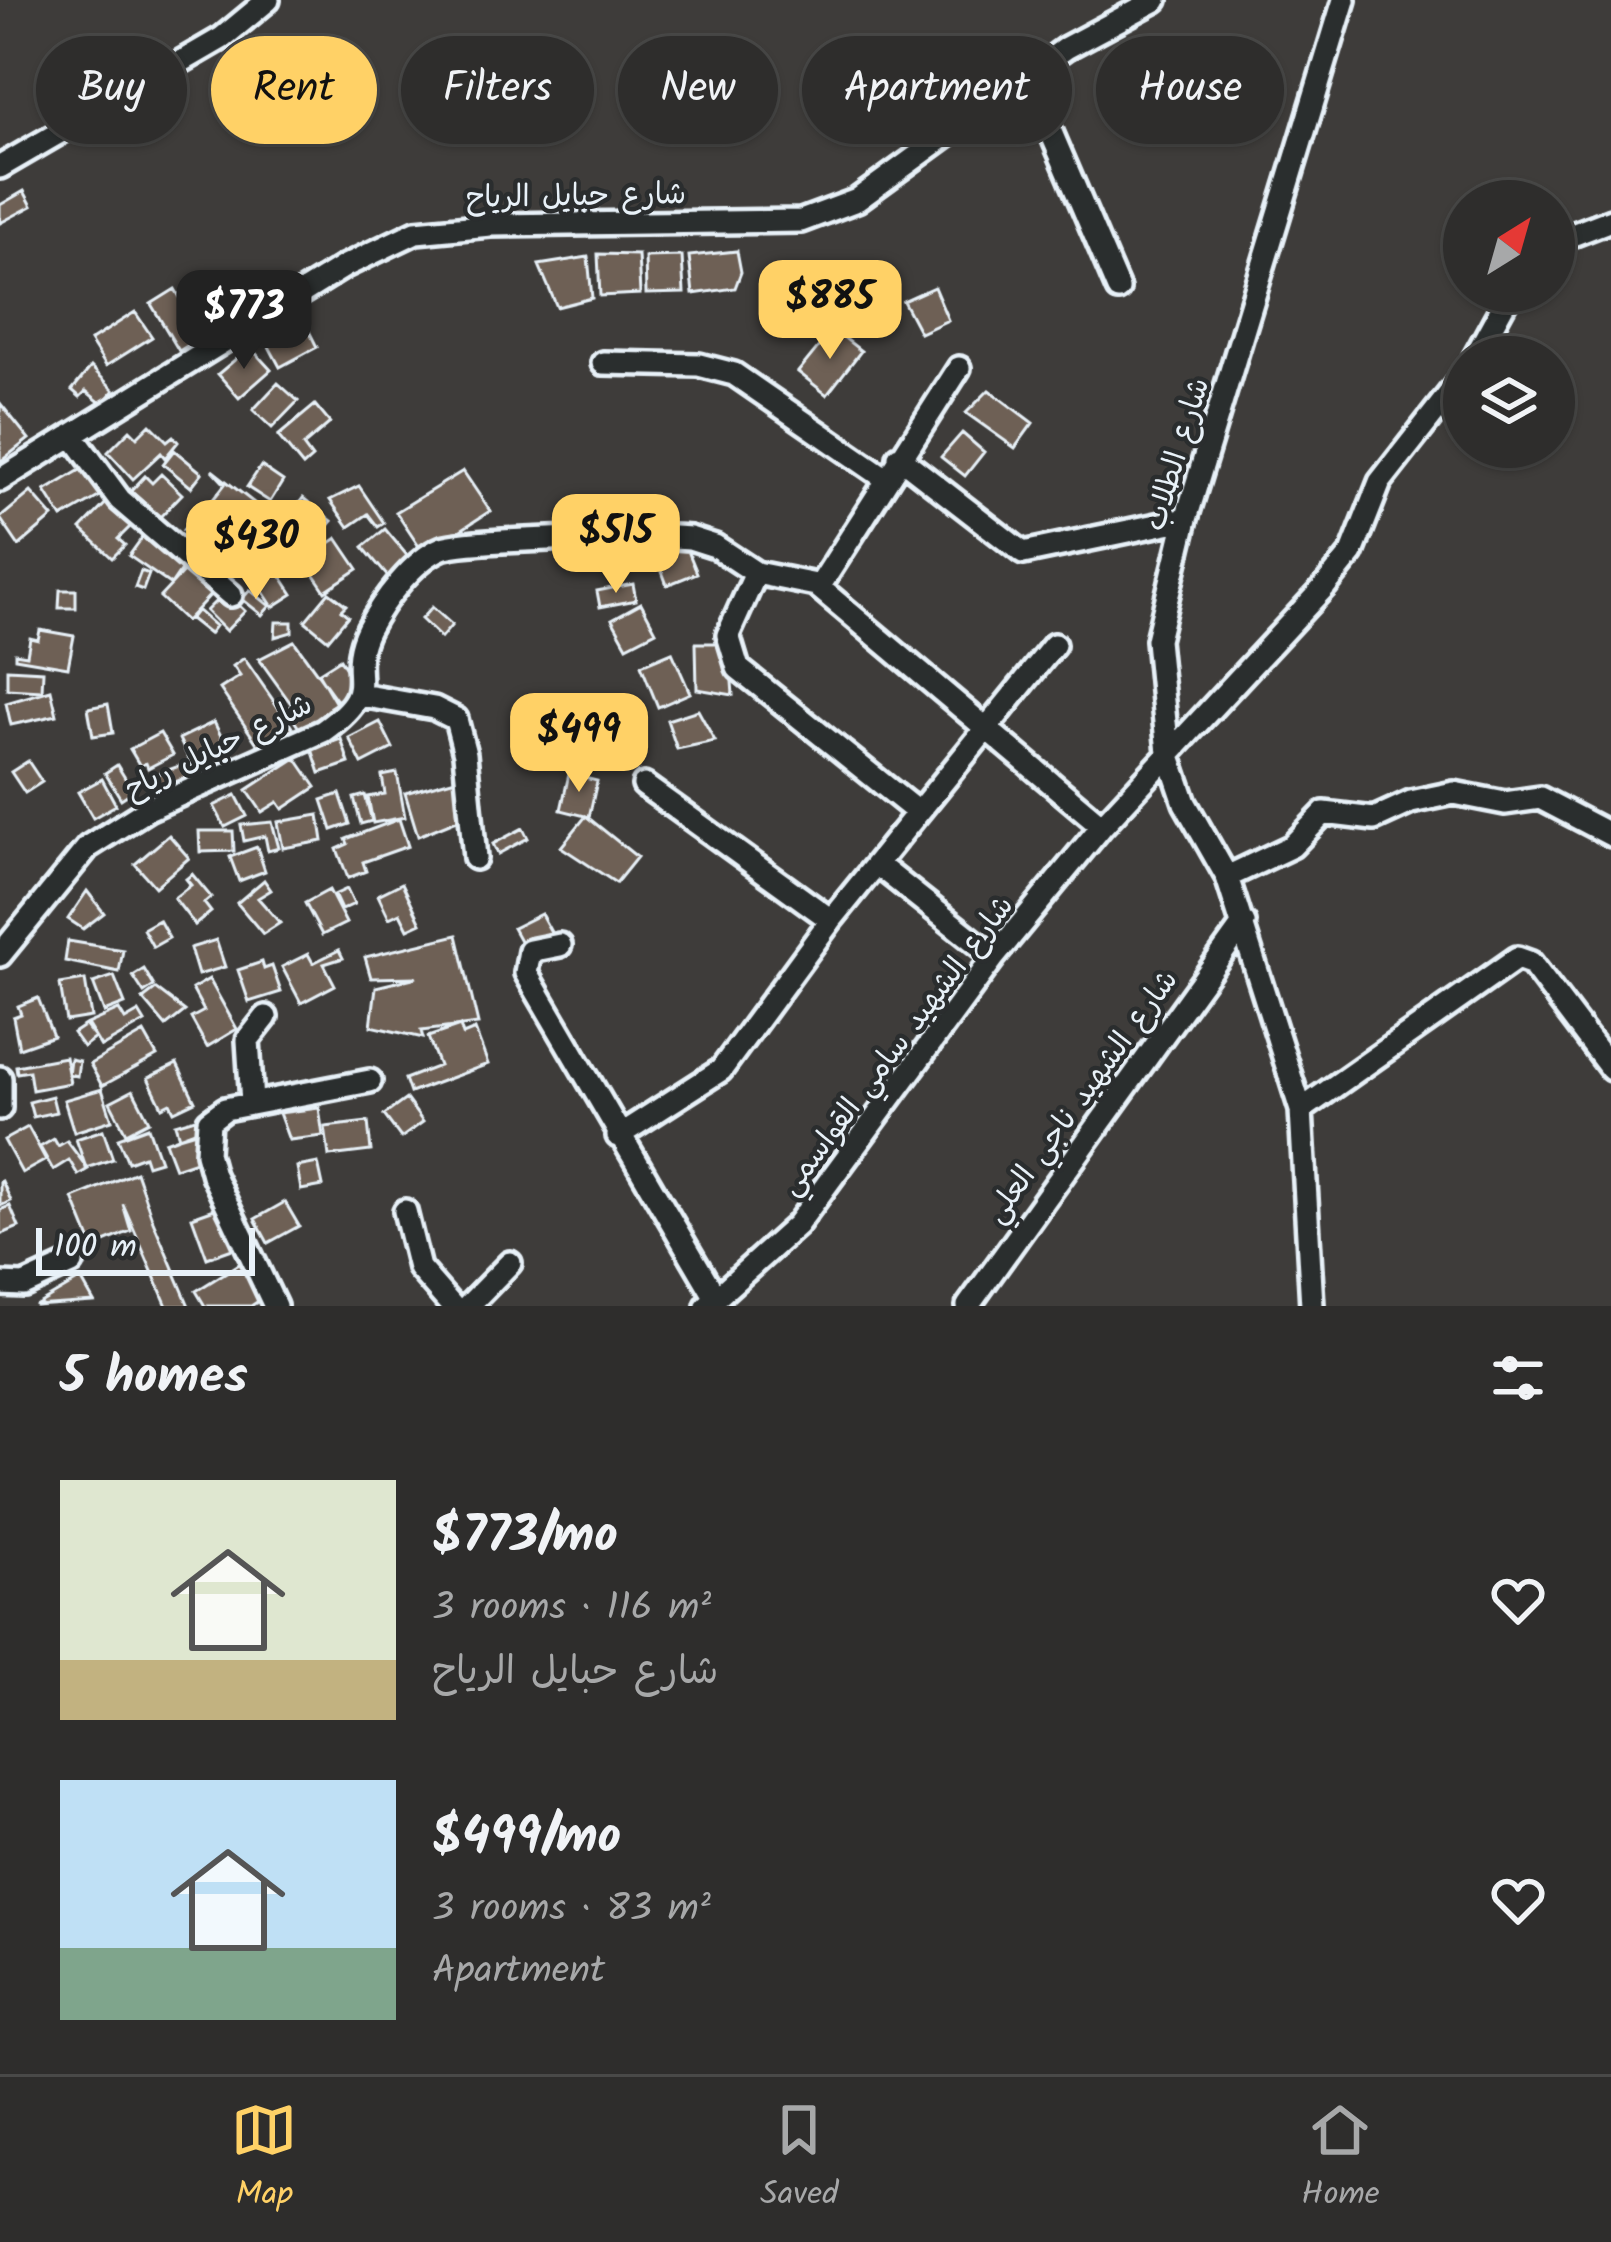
<!DOCTYPE html>
<meta charset="utf-8">
<style>
body{margin:0;font-family:Kalam,"Playpen Sans Arabic",sans-serif;background:#3a3938;color:#f1f3f6;height:100vh;display:flex;flex-direction:column;font-size:45px;white-space:nowrap}
*{box-sizing:border-box;margin:0}
p{font-size:39px;color:#a7a8a9}
.icon{flex:none;width:66px;height:66px;fill:none;stroke:currentColor;stroke-width:2;stroke-linecap:round;stroke-linejoin:round}
.map{position:relative;height:1306px;overflow:hidden}
.side{display:flex;flex-direction:column;background:#2e2d2c;flex:1}
.side>*{flex:none}
.top-card{position:absolute;left:36px;top:36px;width:1539px;height:108px;display:flex;gap:24px}
.needle{width:78px;rotate:37deg}
.tools{position:absolute;left:1443px;top:180px;display:grid;gap:24px}
.tools a{display:grid;place-items:center;width:132px;height:132px;border-radius:50%;background:#2e2d2c;box-shadow:0 3px 9px #0004,0 0 0 3px #494948;font-size:60px}
.scale{position:absolute;left:36px;bottom:30px;width:219px;box-sizing:border-box;padding-left:12px;border:6px solid #e8f1f8;border-top:0;font-size:33px;line-height:42px;white-space:nowrap;color:#e8f1f8;-webkit-text-stroke:9px #2a2d2e;paint-order:stroke}
.price{position:absolute;translate:-50% -102px;padding:0 27px;border-radius:24px;background:#ffd166;color:#111;font-size:39px;line-height:78px;filter:drop-shadow(0 3px 6px #0008)}
.price::after{content:'';position:absolute;left:50%;top:72px;width:36px;height:27px;margin-left:-18px;background:inherit;clip-path:polygon(0 0,100% 0,50% 100%)}
.price.selected{background:#222;color:#fff}
ul{padding:0;list-style:none}
li{display:flex;align-items:center;gap:36px;height:300px;padding:0 60px}
li span{display:grid;place-items:center;flex:none;width:336px;height:240px;border-radius:0px;color:#555}
li>.icon{margin-inline-start:auto}
span .icon{width:144px;height:144px;fill:#fffc;stroke-width:1}
li b{font-size:51px}
h2{display:flex;justify-content:space-between;align-items:center;height:144px;padding:0 60px;font-size:51px}
.chip{padding:0 42px;border-radius:54px;background:#2e2d2c;box-shadow:0 3px 9px #0004,0 0 0 3px #494948;font-size:42px;line-height:108px}
.chip.selected{background:#ffd166;color:#111}
.dock{display:flex;justify-content:space-around;align-items:center;height:168px;border-top:3px solid #494948;background:#2e2d2c;font-size:33px;color:#a7a8a9}
.dock a{display:grid;justify-items:center;gap:6px}
.dock .selected{color:#ffd166}
.map>svg:first-child{display:block}
.building{fill:#6e6055;stroke:#e8f1f8;stroke-width:3}
.lines{fill:none;stroke-linecap:round;stroke-linejoin:round}
.minor-casing{stroke:#e8f1f8;stroke-width:30}
.minor{stroke:#2a2d2e;stroke-width:21}
.labels{text-anchor:middle;stroke-width:9;stroke-linejoin:round;paint-order:stroke}
.street-label{font-size:30px;fill:#e8f1f8;stroke:#2a2d2e}
</style>
<div class="map">
<svg width="1611" height="1306" viewBox="0 0 1611 1306">
<rect width="100%" height="100%" fill="#3e3c3a"/>
<filter id="ink" filterUnits="userSpaceOnUse"><feTurbulence type="fractalNoise" baseFrequency=".00833" numOctaves="2"/><feDisplacementMap in="SourceGraphic" scale="24" xChannelSelector="R" yChannelSelector="G"/><feConvolveMatrix kernelMatrix="1 2 1 2 8 2 1 2 1" color-interpolation-filters="sRGB"/></filter>
<g filter="url(#ink)">
<path class="building" d="M24 191 32 206 0 223V205Z
M737 251 741 272 735 288 693 294 689 256Z
M598 254 638 255 640 294 600 296Z
M682 256 684 293 646 294 645 257Z
M588 257 592 298 557 307 539 265Z
M934 287 948 320 920 333 903 301Z
M175 289 203 336 179 351 151 304Z
M135 312 152 337 106 366 90 341Z
M303 319 317 347 280 367 265 339Z
M833 329 861 351 827 395 798 372Z
M250 347 271 370 239 398 218 374Z
M91 367 114 390 102 404 86 391 80 397 72 390Z
M278 383 298 401 272 428 253 410Z
M989 390 1033 423 1015 448 966 413Z
M0 403 29 439 0 462Z
M315 405 330 423 303 446 312 458 303 466 278 436Z
M150 424 167 441 173 436 178 442 165 458 161 453 133 479 108 452 130 430 137 437Z
M962 433 984 452 965 476 941 457Z
M174 450 202 473 191 487 163 464Z
M92 463 109 491 62 518 45 491Z
M261 466 283 481 270 502 247 487Z
M212 470 263 510 244 535 233 527 237 522 211 502 225 484Z
M463 471 490 511 424 554 396 512Z
M161 474 182 494 160 517 131 491 145 476 152 483Z
M359 486 384 523 378 527 368 514 349 527 330 500Z
M31 492 53 517 19 546 0 518Z
M113 496 139 518 118 539 125 545 112 558 81 529Z
M303 498 332 521 314 542 286 520Z
M200 509 220 525 203 546 183 530Z
M385 529 415 565 393 583 363 547Z
M240 533 264 550 250 569 226 552Z
M144 535 186 563 171 585 129 556Z
M337 538 358 569 325 591 304 560Z
M686 546 697 573 667 585 657 558Z
M272 562 293 594 273 607 260 587 267 582 259 570Z
M187 568 213 592 186 621 160 597Z
M141 571 149 574 143 590 135 587Z
M633 584 636 600 600 607 597 591Z
M60 590H76V608H59Z
M250 590 270 606 262 615 242 599Z
M225 592 245 611 226 631 206 611Z
M329 592 346 605 341 610 348 616 328 640 305 621Z
M641 603 656 631 627 646 612 619Z
M432 607 452 625 441 638 421 619Z
M197 610 215 626 209 634 190 619Z
M276 622H292V632L275 637Z
M40 630 74 636 68 667 15 658V653L27 655 30 638 38 640Z
M294 641 338 702 330 707 337 717 304 735 286 709 292 705 259 659Z
M696 643H729L733 695 697 689Z
M672 652 690 693 658 707 641 665Z
M244 658 293 729 262 751 220 689 240 676 233 666Z
M340 659 357 688 335 702 318 673Z
M7 669 43 671 42 691 7 689Z
M51 690 57 715 11 725 6 703Z
M108 704 113 733 93 736 88 708Z
M698 710 715 741 677 749 667 720Z
M214 722 234 762 199 780 179 739Z
M380 722 393 748 362 764 349 738Z
M160 733 173 755 148 768 146 763 140 766 130 749Z
M341 739 349 763 320 773 312 749Z
M296 758 316 787 283 809 278 802 262 812 247 790Z
M28 761 42 782 25 793 11 772Z
M117 765 133 791 121 799 105 773Z
M182 765 190 778 162 794 151 776Z
M397 773 405 817 373 823 368 797 385 794 382 776Z
M569 774 597 781 589 817 561 810Z
M463 777 467 816 418 836 405 793Z
M102 779 116 805 93 818 78 792Z
M340 794 350 824 332 830 322 800Z
M236 795 247 816 225 827 214 806Z
M365 795 372 821 361 824 354 798Z
M319 815 323 841 283 848 278 822Z
M586 816 637 857 616 883 561 847Z
M399 819 408 846 363 862 366 871 348 878 337 849 348 844 346 839Z
M272 822 279 848 268 851 265 836 244 841 241 825Z
M523 828 528 838 498 854 493 844Z
M199 831H233L234 851 200 852Z
M169 835 189 858 155 887 135 864Z
M257 847 265 871 239 881 230 857Z
M192 874 211 897 204 903 211 912 195 925 174 898 191 885 186 879Z
M264 880 271 890 258 898 280 923 263 934 237 903Z
M402 883 421 923 408 929 400 913 389 918 378 895Z
M347 889 354 904 341 910 334 895Z
M329 890 346 923 322 935 305 903Z
M87 891 104 913 83 929 68 919Z
M541 914 551 932 523 946 513 928Z
M159 920 169 938 153 947 143 929Z
M457 935 478 1024 421 1031 423 1038 371 1026 376 987 417 977 371 978 365 957Z
M216 940 225 967 198 975 190 948Z
M68 941 123 950 119 972 65 961Z
M339 950 343 958 324 964 335 985 301 1003 282 967 308 954 313 963Z
M262 962 264 969 272 966 281 992 249 1002 238 970Z
M144 969 154 986 144 993 133 976Z
M114 976 125 1004 104 1012 93 983Z
M209 979 237 1029 207 1047 191 1018 204 1011 192 989Z
M85 980 91 1017 66 1021 60 984Z
M156 989 185 1011 166 1026 143 999Z
M38 998 53 1036 19 1048 13 1017 21 1014 18 1006Z
M119 1010 125 1020 139 1012 145 1022 101 1047 87 1024Z
M85 1025 95 1038 83 1047 73 1033Z
M460 1026 463 1035 475 1030 488 1064 410 1093 405 1079 439 1066 428 1037Z
M144 1033 157 1056 102 1086 90 1064Z
M65 1057 70 1083 32 1090 29 1071 17 1073 16 1066Z
M70 1059 79 1061 77 1076 68 1074Z
M177 1064 195 1101 174 1111 170 1103 162 1107 148 1078Z
M102 1089 112 1120 74 1132 64 1100Z
M133 1090 149 1121 126 1133 110 1102Z
M52 1096 56 1112 33 1117 29 1102Z
M406 1099 423 1122 401 1138 384 1115Z
M319 1108 323 1136 289 1140 279 1113Z
M195 1118 199 1131 179 1137 175 1124Z
M368 1122 371 1151 329 1156 325 1127Z
M28 1127 46 1160 22 1173 4 1140Z
M148 1127 160 1161 147 1165 144 1156 128 1162 118 1138Z
M103 1130 113 1159 86 1168 76 1139Z
M195 1131 205 1158 175 1168 165 1142Z
M54 1139 58 1146 67 1141 88 1169 78 1175 69 1160 53 1170 40 1147Z
M318 1163 323 1186 301 1190 297 1167Z
M136 1172 153 1221 189 1306H167L123 1204 131 1231 93 1247 73 1198Z
M2 1181 11 1201 0 1206V1182Z
M285 1202 299 1226 268 1243 255 1219Z
M10 1206 19 1227 0 1235V1210Z
M223 1206 238 1247 207 1258 192 1217Z
M244 1261 266 1296 251 1306H205L196 1291Z
M81 1279 94 1302 35 1306Z"/>
<g class="lines">
<g class="minor-casing">
<path id="minor" d="M1027 76 1118 289
M0 167 222 38 268 0
M1554 242 1611 220
M1475 357 1511 291
M603 363 699 365 734 374 885 478
M72 435 120 500 231 595
M899 457 1023 553 1186 519
M0 480 345 266 416 232 490 225 801 221 857 200 1066 48 1156 0
M756 573 728 635 738 668 916 811
M819 587 959 368
M361 695 434 708 456 719 465 754 475 858
M644 785 831 920
M878 865 994 957
M1227 877 1292 846 1324 813 1374 819 1411 802 1454 793 1505 803 1540 798 1611 835
M560 945 530 951 526 973 716 1298
M0 955 88 847 148 809 323 731C386 686 343 680 368 629 382 602 413 560 442 548 465 539 658 535 690 538L715 546 756 573 816 585 1102 826
M0 1078V1108
M252 1103 248 1040 266 1017
M1301 1110 1517 958 1531 963 1611 1069
M618 1136 721 1070 831 920 1054 645
M405 1211 419 1268 452 1306
M0 1284 24 1285 72 1263
M275 1306 213 1175 207 1153 209 1121 225 1109 370 1081
M468 1306 510 1263
M707 1306 797 1225 994 957 1102 826 1326 585 1352 553 1380 482 1464 375
M968 1306 1244 923
M1312 1306 1301 1110 1227 877 1185 803 1168 753 1157 640 1186 519 1344 0"/>
</g>
<use href="#minor" class="minor"/>
</g>
</g>
<g class="labels">
<g class="street-label">
<text transform="translate(576 195) rotate(-1)" y="10">شارع حبايل الرياح</text>
<text transform="translate(1176 454) rotate(-73)" y="10">شارع الطلاب</text>
<text transform="translate(218 746) rotate(-26)" y="10">شارع حبايل رياح</text>
<text transform="translate(896 1045) rotate(-53)" y="10">شارع الشهيد سامي القواسمي</text>
<text transform="translate(1081 1096) rotate(-54)" y="10">شارع الشهيد ناجي العلي</text>
</g>
</g>
</svg>
<div class="tools">
<a><svg class="needle" viewBox="-14 -14 28 28"><path d="M0-13l5 13h-10z" fill="#e53935"/><path d="M0 13l5-13h-10z" fill="#a7a8a9"/></svg></a>
<a><svg class="icon" aria-label="layers" viewBox="0 0 24 24"><path d="M12 4l9 5-9 5-9-5zM3 14l9 5 9-5"/></svg></a>
</div>
<div class="scale">100 m</div>
<b class="price" style="left:830px;top:362px">$885</b>
<b class="price selected" style="left:244px;top:372px">$773</b>
<b class="price" style="left:616px;top:596px">$515</b>
<b class="price" style="left:256px;top:602px">$430</b>
<b class="price" style="left:579px;top:795px">$499</b>
<div class="top-card">
<a class="chip">Buy</a>
<a class="chip selected">Rent</a>
<a class="chip">Filters</a>
<a class="chip">New</a>
<a class="chip">Apartment</a>
<a class="chip">House</a>
</div>
</div>
<section class="side">
<h2>5 homes<svg class="icon" aria-label="filters" viewBox="0 0 24 24"><path d="M4 7h16M4 17h16"/><circle cx="9" cy="7" r="2"/><circle cx="15" cy="17" r="2"/></svg></h2>
<ul>
<li><span style="background:linear-gradient(#dfe7d0 75%,#c2b280 0)"><svg class="icon" aria-label="home" viewBox="0 0 24 24"><path d="M3 11l9-7 9 7M6 9v11h12V9"/></svg></span><div><b>$773/mo</b><p>3 rooms · 116 m²</p><p>شارع حبايل الرياح</p></div><svg class="icon" aria-label="heart" viewBox="0 0 24 24"><path d="M12 20l-8-8c-3-5 5-10 8-4 3-6 11-1 8 4z"/></svg></li>
<li><span style="background:linear-gradient(#bfe0f5 70%,#7fa58c 0)"><svg class="icon" aria-label="home" viewBox="0 0 24 24"><path d="M3 11l9-7 9 7M6 9v11h12V9"/></svg></span><div><b>$499/mo</b><p>3 rooms · 83 m²</p><p>Apartment</p></div><svg class="icon" aria-label="heart" viewBox="0 0 24 24"><path d="M12 20l-8-8c-3-5 5-10 8-4 3-6 11-1 8 4z"/></svg></li>
</ul>
</section>
<nav class="dock">
<a class="selected"><svg class="icon" aria-label="map" viewBox="0 0 24 24"><path d="M3 6l6-2 6 2 6-2v14l-6 2-6-2-6 2zM9 4v14M15 6v14"/></svg>Map</a>
<a><svg class="icon" aria-label="saved" viewBox="0 0 24 24"><path d="M7 4h10v16l-5-4-5 4z"/></svg>Saved</a>
<a><svg class="icon" aria-label="home" viewBox="0 0 24 24"><path d="M3 11l9-7 9 7M6 9v11h12V9"/></svg>Home</a>
</nav>
